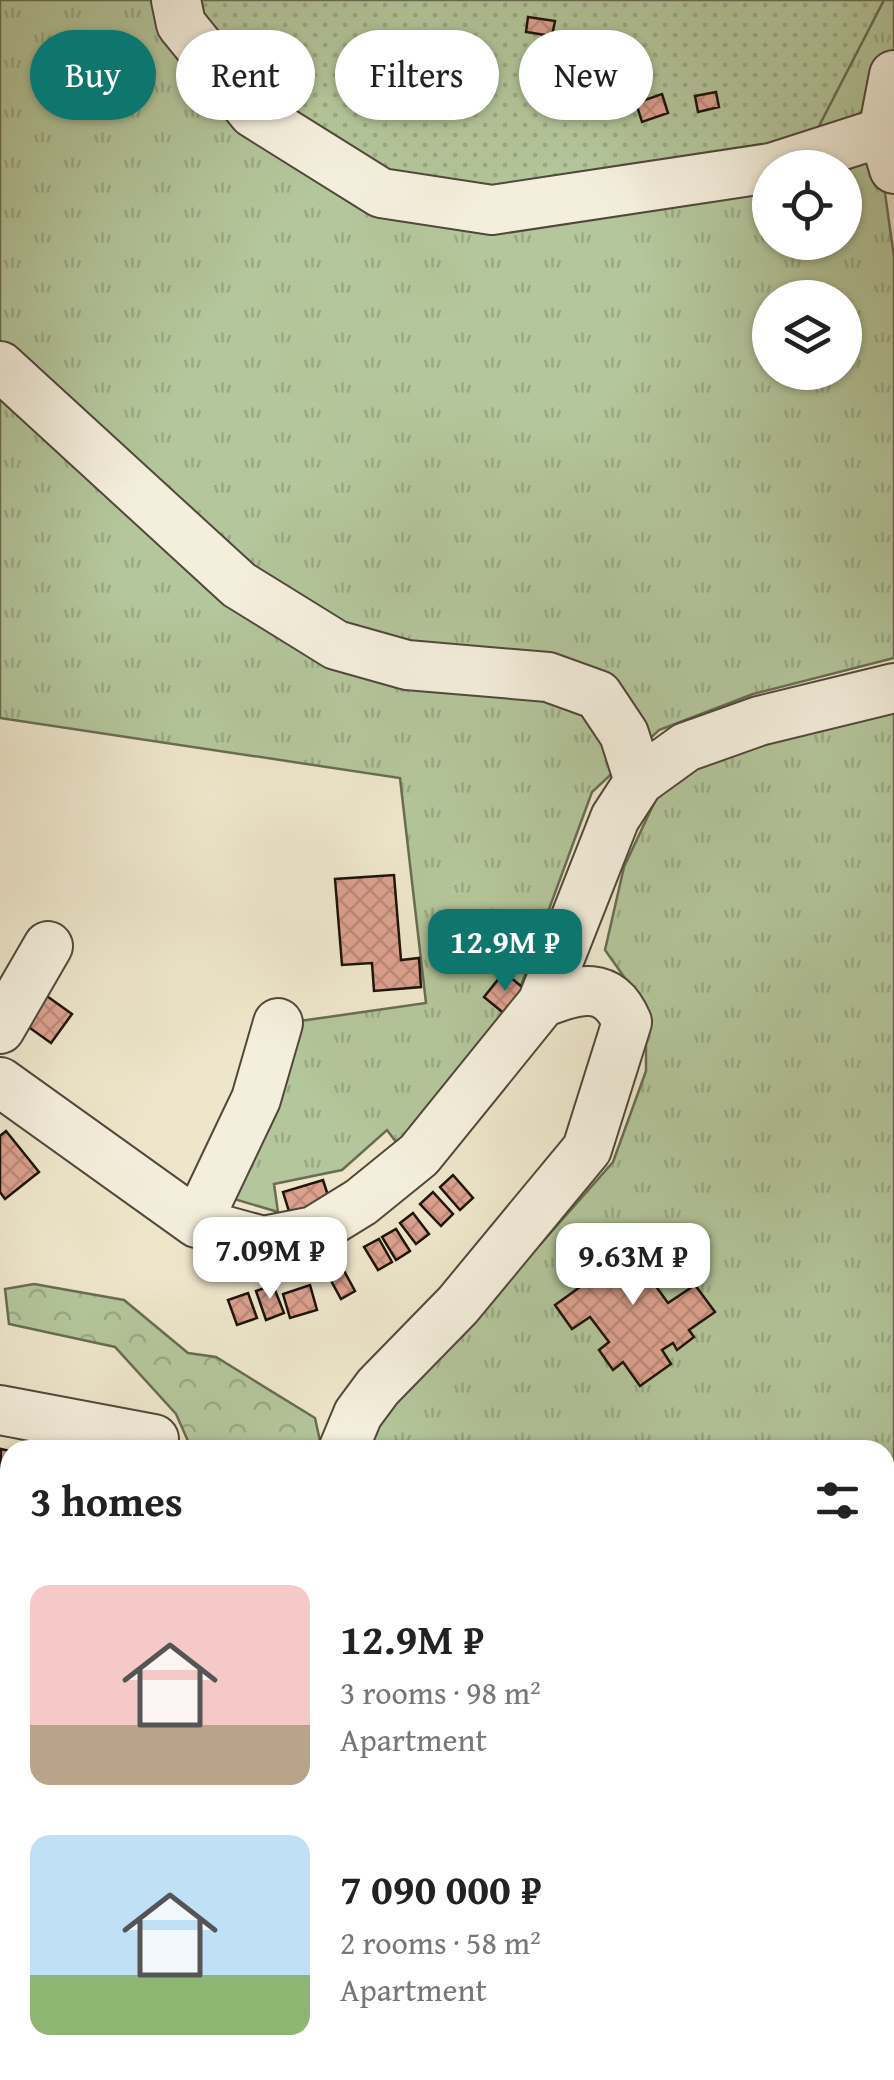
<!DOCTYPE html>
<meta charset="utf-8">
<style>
body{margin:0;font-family:"Gentium Book Plus",serif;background:#f2f2f2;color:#222;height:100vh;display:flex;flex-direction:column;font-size:38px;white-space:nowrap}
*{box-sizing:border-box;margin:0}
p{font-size:32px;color:#767676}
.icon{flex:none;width:55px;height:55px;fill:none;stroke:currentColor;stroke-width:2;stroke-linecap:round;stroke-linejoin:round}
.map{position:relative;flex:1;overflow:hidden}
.details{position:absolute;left:0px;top:1440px;width:895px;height:640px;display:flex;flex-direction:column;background:#fff;border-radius:30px 30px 0 0;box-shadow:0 2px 8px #0004}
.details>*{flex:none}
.hud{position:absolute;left:30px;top:30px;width:835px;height:90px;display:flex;gap:20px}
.controls{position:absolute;left:752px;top:150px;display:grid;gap:20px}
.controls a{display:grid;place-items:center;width:110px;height:110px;border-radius:50%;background:#fff;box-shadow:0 2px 8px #0004;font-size:50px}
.price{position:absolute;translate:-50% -85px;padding:0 22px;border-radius:20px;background:#fff;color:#222;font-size:32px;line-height:65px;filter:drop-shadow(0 2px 5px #0008)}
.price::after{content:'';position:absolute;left:50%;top:60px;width:30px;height:22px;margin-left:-15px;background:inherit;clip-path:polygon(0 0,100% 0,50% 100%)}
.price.selected{background:#0f766e;color:#fff}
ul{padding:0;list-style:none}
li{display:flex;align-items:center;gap:30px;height:250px;padding:0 30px}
li span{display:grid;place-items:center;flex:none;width:280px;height:200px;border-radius:20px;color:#555}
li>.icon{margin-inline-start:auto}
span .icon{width:120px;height:120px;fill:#fffc;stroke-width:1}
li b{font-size:42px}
h2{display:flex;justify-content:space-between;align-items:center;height:120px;padding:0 30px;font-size:42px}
.chip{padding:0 35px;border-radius:45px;background:#fff;box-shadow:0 2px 8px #0004;font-size:35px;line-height:90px}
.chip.selected{background:#0f766e;color:#fff}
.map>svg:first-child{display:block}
.grass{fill:url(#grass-tufts);stroke:#686d53;stroke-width:2.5;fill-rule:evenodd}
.forest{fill:url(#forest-crowns);stroke:#686d53;stroke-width:2.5}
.garden{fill:url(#garden-dots);stroke:#686d53;stroke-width:2.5}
.building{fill:url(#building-cross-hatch);stroke:#1d140b;stroke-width:2.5}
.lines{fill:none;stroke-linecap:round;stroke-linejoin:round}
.minor-casing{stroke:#51483b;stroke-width:52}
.minor{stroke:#f4efdd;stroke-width:48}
</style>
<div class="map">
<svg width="894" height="2080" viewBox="0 0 894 2080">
<defs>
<pattern id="grass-tufts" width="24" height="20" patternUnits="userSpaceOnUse" patternTransform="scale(2.5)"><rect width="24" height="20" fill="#b4c69b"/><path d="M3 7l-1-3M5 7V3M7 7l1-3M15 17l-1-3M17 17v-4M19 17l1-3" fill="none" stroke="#9aa984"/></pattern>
<pattern id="forest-crowns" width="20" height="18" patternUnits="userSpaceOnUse" patternTransform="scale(2.5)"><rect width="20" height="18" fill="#b4c69b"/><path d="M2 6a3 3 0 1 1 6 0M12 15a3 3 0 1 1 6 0" fill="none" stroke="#9aa984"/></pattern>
<pattern id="garden-dots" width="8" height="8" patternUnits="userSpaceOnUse" patternTransform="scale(2.5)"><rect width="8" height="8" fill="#b4c69b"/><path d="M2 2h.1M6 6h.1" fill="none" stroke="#9aa984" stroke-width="1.8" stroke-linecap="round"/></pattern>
<pattern id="building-cross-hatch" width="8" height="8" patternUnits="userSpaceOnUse" patternTransform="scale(2.5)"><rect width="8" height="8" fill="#dca18e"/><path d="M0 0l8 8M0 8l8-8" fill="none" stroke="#bc8a79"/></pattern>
</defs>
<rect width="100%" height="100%" fill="#eee6cb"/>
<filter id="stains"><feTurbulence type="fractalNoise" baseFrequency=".002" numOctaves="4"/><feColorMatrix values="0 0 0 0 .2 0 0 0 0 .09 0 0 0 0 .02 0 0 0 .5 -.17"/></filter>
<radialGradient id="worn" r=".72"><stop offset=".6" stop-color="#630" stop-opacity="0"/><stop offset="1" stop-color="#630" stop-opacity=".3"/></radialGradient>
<path class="grass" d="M0 0H894V125L883 179 894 257V658L753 694 659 730 592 792 519 991 408 1158 387 1130 342 1170 274 1184 278 1212 234 1199 293 1022 426 1003 400 778 0 718ZM770 168H845V242H770ZM770 298H845V372H770Z
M894 705V1774L885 1775V1450H364L383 1408 476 1317 613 1162 646 1071V1008L605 950 624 867 663 784 703 757Z
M10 1591V2070H23L0 2076V1593Z
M885 1908 894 1909V2080H868L856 2070H885Z
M654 2070H796L775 2080H661Z"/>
<path class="forest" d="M34 1284 124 1300 188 1353 216 1357 315 1418 322 1450H192L176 1414 115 1347 9 1324 5 1289Z
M796 2070H856L868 2080H775Z"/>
<path class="garden" d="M197 0H884L818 128 765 149 492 192 436 184 368 165 264 96 200 20Z"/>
<path class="building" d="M528 17 555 21 552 36 526 32Z
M716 92 719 107 698 112 695 96Z
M662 94 668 113 642 122 636 103Z
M394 875 401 960 419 958 421 987 374 991 372 963 342 965 335 879Z
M504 972 527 991 506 1015 484 997Z
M44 994 72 1014 51 1043 23 1023Z
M6 1131 39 1172 5 1199 0 1192V1136Z
M453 1175 473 1198 460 1210 440 1187Z
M323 1180 332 1208 292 1221 283 1192Z
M433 1192 453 1214 441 1226 420 1204Z
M413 1213 429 1234 416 1244 400 1223Z
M623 1228 641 1253 650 1246 665 1267 650 1278 668 1303 695 1285 715 1312 689 1330 694 1337 677 1350 673 1343 662 1350 671 1364 640 1386 623 1362 613 1370 599 1350 609 1342 590 1317 572 1329 555 1305 580 1287 572 1276 591 1263 597 1271 607 1265 595 1248Z
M396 1229 410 1251 396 1260 382 1237Z
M379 1239 392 1262 378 1270 364 1247Z
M343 1269 355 1291 341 1299 329 1277Z
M273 1285 284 1313 266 1320 256 1291Z
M310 1285 317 1310 290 1318 283 1294Z
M248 1293 257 1318 237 1325 228 1300Z
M1 1449 10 1451V1503L0 1501Z
M885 1819H894V1868L885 1867Z
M443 2070H523L586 2080H441Z"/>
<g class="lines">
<g class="minor-casing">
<path id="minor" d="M176 0 181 24 253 113 381 193 492 210 770 168
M894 75 883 132 894 169
M771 168 883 132
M0 366 239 585 336 645 407 665 548 677 598 695 624 734 639 781
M0 1029 48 946
M0 1082 197 1223 263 1241 314 1231 361 1202 419 1155 542 1003 615 818 639 781 686 747 759 721 894 688
M197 1223 256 1099 278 1023
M0 1410 154 1439
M343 1450 358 1414 378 1387 458 1305 587 1149 627 1022C609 980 579 988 542 1003
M885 1654 894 1647
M885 1797 894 1799
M0 1824 10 1823
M885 1882H894
M247 2080 292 2070"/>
</g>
<use href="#minor" class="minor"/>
</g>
<rect width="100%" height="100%" filter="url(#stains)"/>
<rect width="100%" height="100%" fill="url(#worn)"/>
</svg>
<div class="controls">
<a><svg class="icon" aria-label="locate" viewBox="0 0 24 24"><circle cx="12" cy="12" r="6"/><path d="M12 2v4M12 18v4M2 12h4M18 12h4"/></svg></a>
<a><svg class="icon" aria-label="layers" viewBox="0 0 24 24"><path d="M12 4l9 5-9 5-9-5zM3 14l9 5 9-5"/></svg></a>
</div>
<b class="price selected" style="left:505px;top:994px">12.9M ₽</b>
<b class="price" style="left:270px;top:1302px">7.09M ₽</b>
<b class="price" style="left:633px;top:1308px">9.63M ₽</b>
<div class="hud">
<a class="chip selected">Buy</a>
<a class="chip">Rent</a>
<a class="chip">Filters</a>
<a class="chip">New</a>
</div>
<section class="details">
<h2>3 homes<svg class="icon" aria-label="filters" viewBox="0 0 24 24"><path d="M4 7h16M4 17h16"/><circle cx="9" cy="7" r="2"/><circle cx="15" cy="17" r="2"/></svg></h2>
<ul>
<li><span style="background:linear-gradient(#f6c9c9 70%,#b9a48a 0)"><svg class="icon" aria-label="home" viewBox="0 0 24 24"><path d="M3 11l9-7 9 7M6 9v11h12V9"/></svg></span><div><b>12.9M ₽</b><p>3 rooms · 98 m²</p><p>Apartment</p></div></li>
<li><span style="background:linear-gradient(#bfe0f5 70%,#8fb573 0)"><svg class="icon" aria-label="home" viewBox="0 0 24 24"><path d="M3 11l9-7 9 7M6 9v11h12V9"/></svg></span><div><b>7 090 000 ₽</b><p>2 rooms · 58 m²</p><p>Apartment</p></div></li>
</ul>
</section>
</div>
